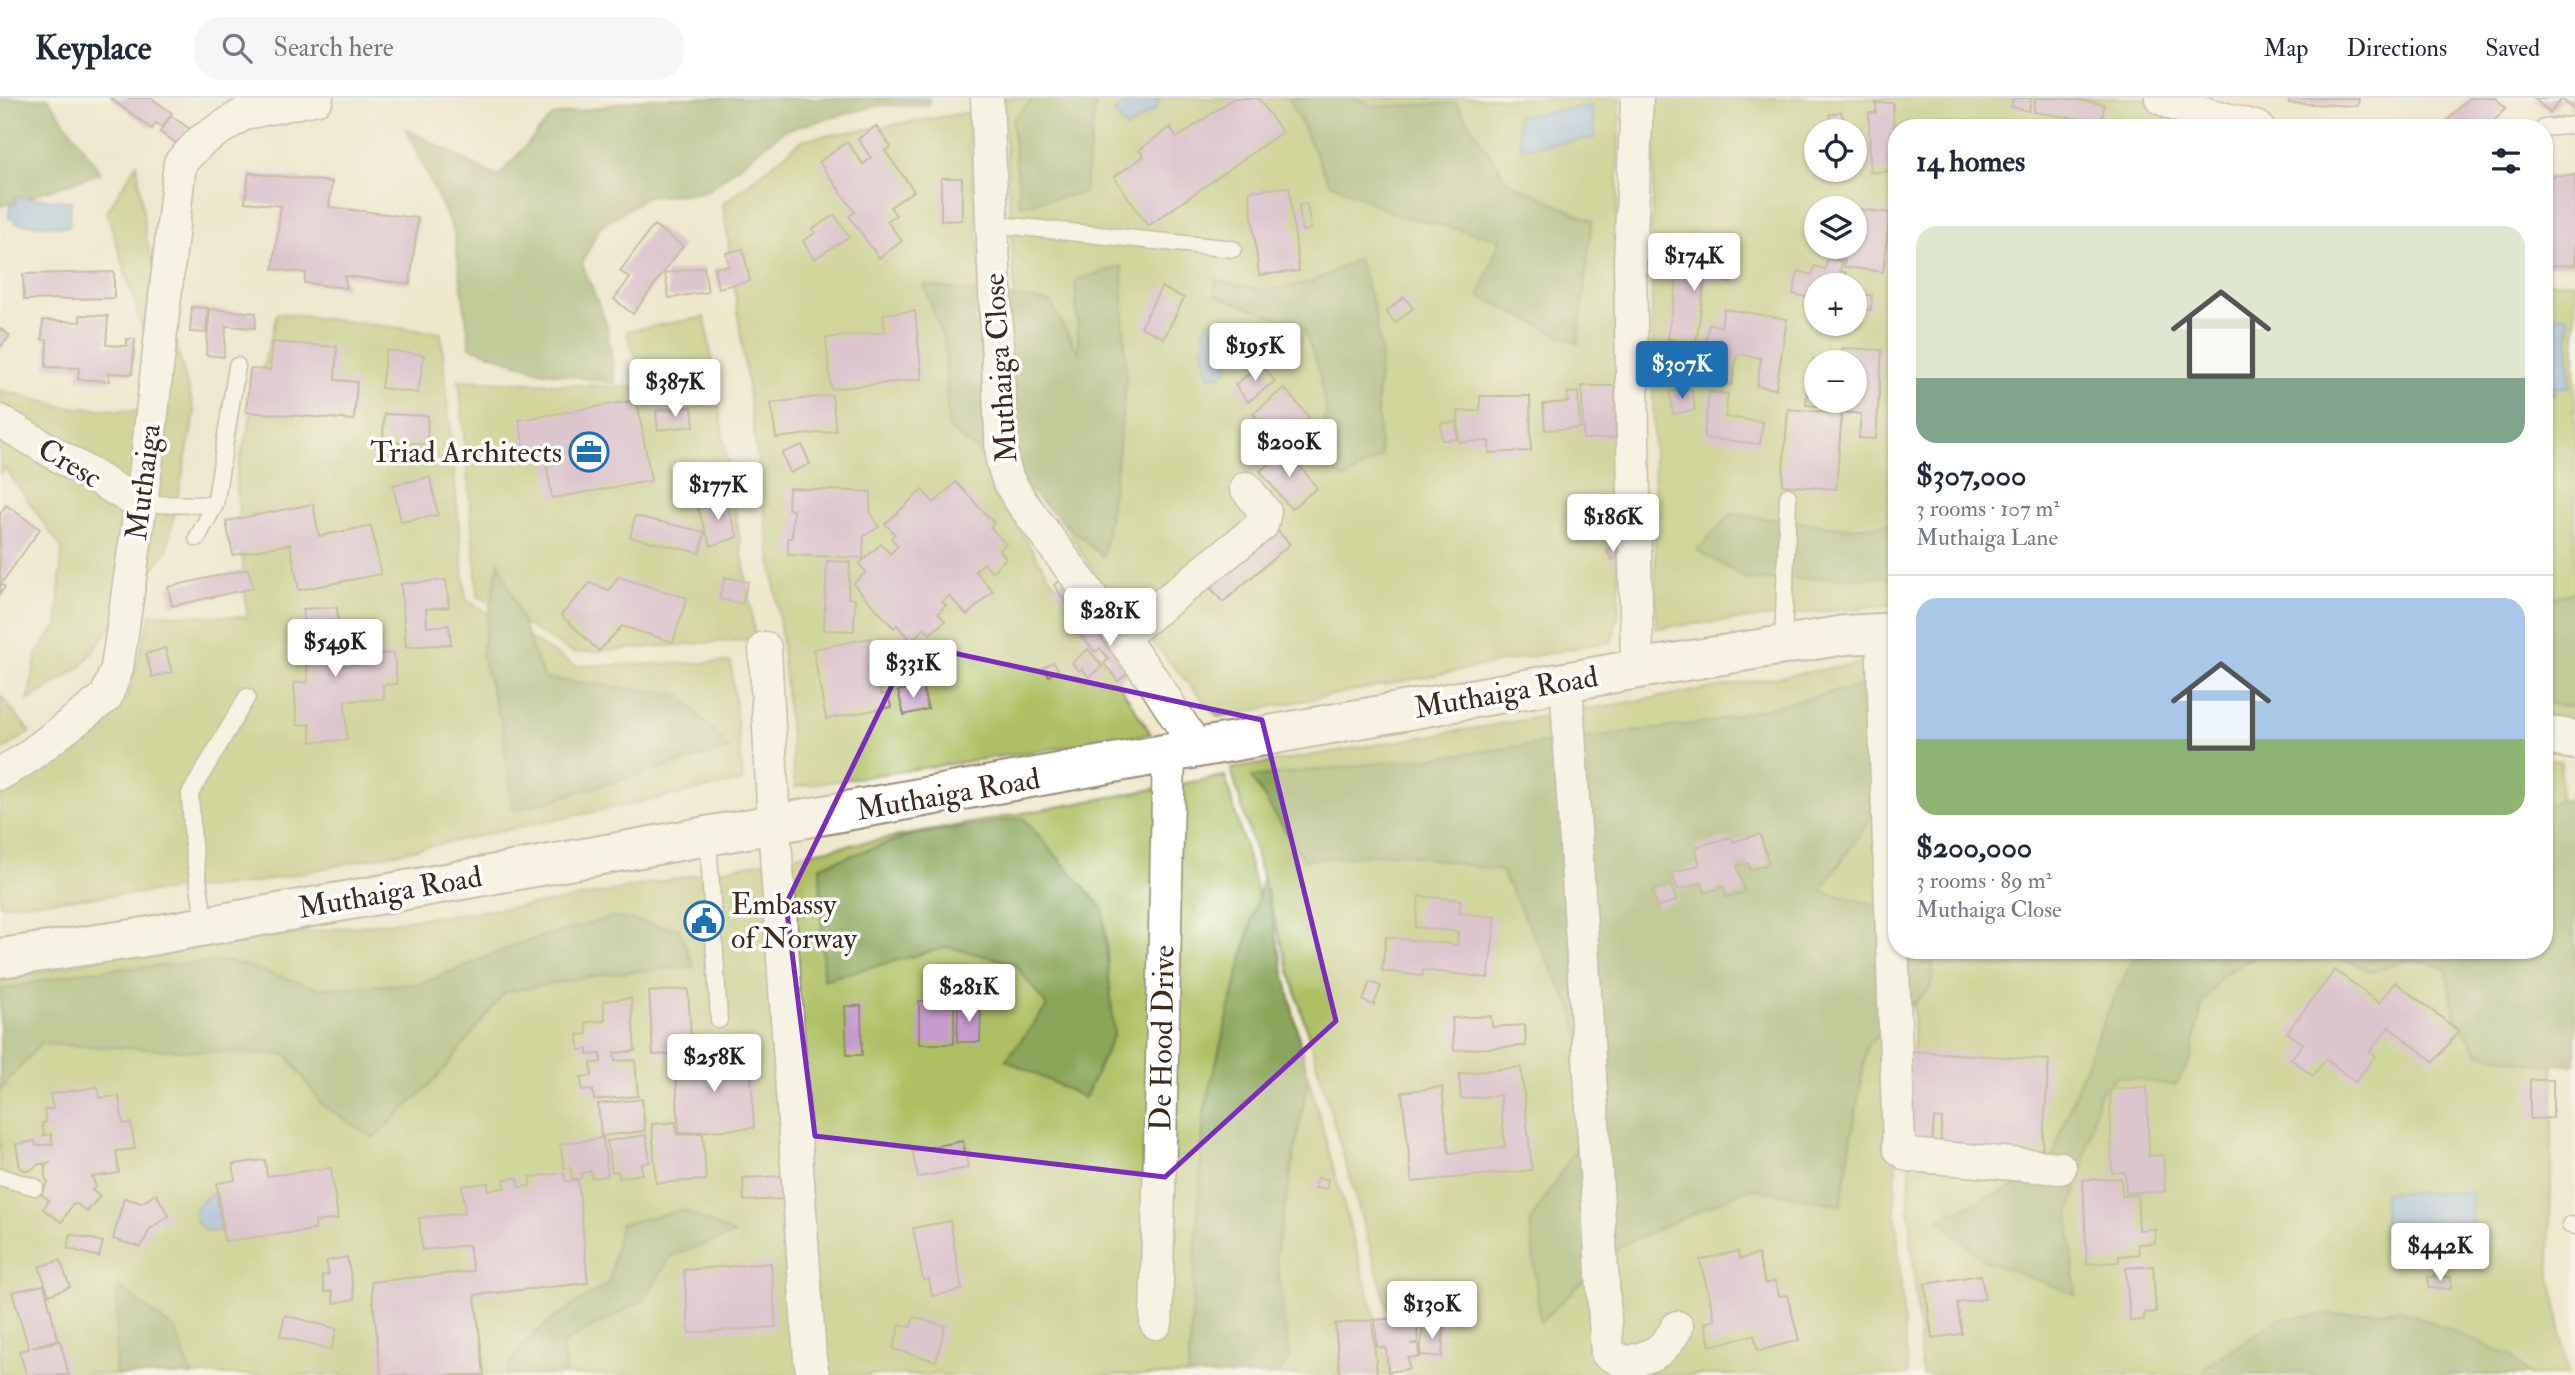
<!DOCTYPE html>
<meta charset="utf-8">
<style>
body{margin:0;font-family:"IM FELL Double Pica",serif;background:#f6f6f7;color:#1f2937;height:100vh;display:flex;flex-direction:column;font-size:26px;white-space:nowrap}
*{box-sizing:border-box;margin:0}
p{font-size:23px;color:#747a83}
.icon{flex:none;width:38px;height:38px;fill:none;stroke:currentColor;stroke-width:2;stroke-linecap:round;stroke-linejoin:round}
.map{position:relative;flex:1;overflow:hidden}
.panel{position:absolute;left:1888px;top:21px;width:665px;height:840px;display:flex;flex-direction:column;background:#fff;border-radius:28px;box-shadow:0 2px 5px #0004}
.panel>*{flex:none}
.controls{position:absolute;left:1804px;top:21px;display:grid;gap:14px}
.controls a{display:grid;place-items:center;width:63px;height:63px;border-radius:50%;background:#fff;box-shadow:0 2px 5px #0004;font-size:35px}
.price{position:absolute;translate:-50% -60px;padding:0 16px;border-radius:7px;background:#fff;color:#222;font-size:23px;line-height:46px;filter:drop-shadow(0 2px 4px #0008)}
.price::after{content:'';position:absolute;left:50%;top:42px;width:21px;height:16px;margin-left:-10px;background:inherit;clip-path:polygon(0 0,100% 0,50% 100%)}
.price.on{background:#1f6fb2;color:#fff}
ul{padding:0;list-style:none}
li{display:grid;align-content:center;gap:14px;height:371px;padding:0 28px}
li+li{border-top:2px solid #e0e1e3}
li span{display:grid;place-items:center;height:217px;border-radius:21px;color:#555}
li>.icon{margin-inline-start:auto}
span .icon{width:126px;height:126px;fill:#fffc;stroke-width:1}
li b{font-size:30px}
h2{display:flex;justify-content:space-between;align-items:center;height:84px;padding:0 28px;font-size:30px}
header{display:flex;align-items:center;gap:42px;box-sizing:border-box;height:98px;padding:0 35px;background:#fff;border-bottom:2px solid #e0e1e3}
header strong{font-size:33px}
nav{display:flex;gap:38px;margin-inline-start:auto;font-size:24px}
.search{width:490px;height:63px;background:#f6f6f7;display:flex;align-items:center;gap:18px;box-sizing:border-box;padding:0 24px;border-radius:28px;color:#747a83;font-size:26px}
.map>svg:first-child{display:block}
.green{fill:#aec064;stroke:#747541;stroke-width:2;fill-rule:evenodd}
.forest{fill:#8aa65a;stroke:#62683c;stroke-width:2}
.water{fill:#7aace6;stroke:#5a6b82;stroke-width:2}
.building{fill:#c89bcf}
.lines{fill:none;stroke-linecap:round;stroke-linejoin:round}
.lane-casing{stroke:#958976;stroke-width:19}
.street-casing{stroke:#958976;stroke-width:35}
.secondary-casing{stroke:#958976;stroke-width:42}
.lane{stroke:#fff;stroke-width:16}
.street{stroke:#fff;stroke-width:32}
.secondary{stroke:#fff;stroke-width:38}
.marked{fill:none;stroke:#7b2cbf;stroke-width:5;stroke-linejoin:round}
.labels{text-anchor:middle;stroke-width:7;stroke-linejoin:round;paint-order:stroke}
.street-label{font-size:30px;fill:#3b2a1e;stroke:#fff}
.poi-label{font-size:30px;fill:#3b2a1e;stroke:#fff;text-anchor:end}
</style>
<header>
<strong>Keyplace</strong>
<div class="search"><svg class="icon" aria-label="search" viewBox="0 0 24 24"><circle cx="10" cy="10" r="6"/><path d="M15 15l6 6"/></svg>Search here</div>
<nav><a>Map</a><a>Directions</a><a>Saved</a></nav>
</header>
<div class="map">
<svg width="2575" height="1277" viewBox="0 0 2575 1277">
<rect width="100%" height="100%" fill="#fff"/>
<filter id="ink" filterUnits="userSpaceOnUse"><feTurbulence type="fractalNoise" baseFrequency=".0143" numOctaves="2"/><feDisplacementMap in="SourceGraphic" scale="14" xChannelSelector="R" yChannelSelector="G"/><feConvolveMatrix kernelMatrix="1 2 1 2 8 2 1 2 1" color-interpolation-filters="sRGB"/></filter>
<filter id="wash" filterUnits="userSpaceOnUse"><feTurbulence type="fractalNoise" baseFrequency=".00686" numOctaves="4" result="noise"/><feDisplacementMap in="SourceGraphic" scale="28" xChannelSelector="R" yChannelSelector="G"/><feGaussianBlur stdDeviation="1.57" result="paint"/><feColorMatrix in="noise" values="0 0 0 0 0 0 0 0 0 0 0 0 0 0 0 0 0 1.4 0 .05"/><feComposite in="paint" operator="in"/></filter>
<g filter="url(#wash)">
<rect width="100%" height="100%" fill="#efe8cd"/>
<path class="green" d="M1003 0H1620L1616 164 1619 514 1612 543 1218 619 1101 486 1025 364Z
M1657 0H2155L2172 30H1897V506L1656 530 1651 140ZM1816 33H1855V72H1816ZM1816 110H1855V149H1816ZM1816 187H1855V226H1816ZM1816 264H1855V303H1816Z
M967 15 1001 403 1151 636 795 689 780 528 723 106 804 41Z
M137 65 146 140 195 315 167 452 82 568 28 603 37 555 57 528 62 451 5 370 0 376V292L65 309 168 315 107 114Z
M2575 183V623L2545 618 2544 185Z
M277 215 441 235 466 502 575 568 731 564 743 683 248 786 0 807V691L126 602 151 516 247 519 236 378Z
M705 219 755 538 745 542 573 555 478 498 459 282 647 290 626 233Z
M1897 559 1900 852 1895 1108 1908 1277H1407L1231 671Z
M0 597 30 634 0 654Z
M2545 661 2561 663 2549 1166 2568 1277H1922L1909 1109 1915 852H2544Z
M1225 678 1391 1277H0V883L106 859 554 804 818 753Z"/>
<path class="forest" d="M0 0H48L101 75 0 108Z
M648 0H929L928 8 880 7 785 32 706 94 646 99 600 129 582 165 607 227 615 285 539 273 470 249 454 134 406 31 498 79 552 18Z
M1034 0H1096L1084 95 1020 107 1012 22Z
M1289 0H1357L1374 9 1456 5 1507 83 1592 123 1578 246 1479 198 1500 141 1397 117 1329 84Z
M1358 161 1374 209 1381 255 1377 306 1381 358 1345 381 1317 361 1326 311 1318 269 1303 229 1215 197V182L1267 193 1311 184Z
M1122 168 1126 283 1117 368 1103 459 1035 398 948 330 945 246 924 187 1050 204 1079 256 1075 182Z
M1731 416 1849 430 1897 426V483L1883 479 1749 482 1697 452Z
M499 463 544 580 680 597 729 651 513 713 502 628 481 556Z
M2575 494V609L2545 605V501Z
M1897 579 1891 690 1821 793 1897 812V852H1934L1932 889 1867 947 1841 1107 1750 1090 1622 1147 1540 1224 1530 1124 1601 1011 1571 908 1501 773 1399 755 1304 762 1251 679 1437 659 1709 624Z
M2559 701 2575 703V967L2534 966 2478 954 2454 915 2446 870 2409 861 2372 874 2326 853 2263 855 2223 876 2202 907 2191 961 2175 988 2118 978 2099 994 2084 1065 2069 1118 2076 1197 1983 1162 1939 1121 2048 1074C2072 998 2101 922 2138 852H2544L2545 710Z
M1023 720 1103 811 1114 936 1085 1000 1006 962 1047 908 1014 865 947 849 823 882 820 768 912 737Z
M1263 778 1308 981 1276 1156 1289 1261 1277 1277H1188L1204 1013Z
M613 819 679 831 694 869 605 876 505 894 438 979 374 1040 322 1007 287 957 40 946 0 993V892L85 873 229 863 318 890 421 886 520 845Z
M683 1112 734 1136 671 1158 645 1201 562 1246 566 1277H506C516 1238 576 1206 609 1185L620 1126Z
M118 1188 175 1232 192 1277H115Z
M2400 1211 2512 1258 2529 1277H2205L2204 1270 2278 1221Z"/>
<path class="water" d="M1135 0 1159 1 1157 10 1126 31 1114 14Z
M1591 8 1596 40 1521 50 1517 18Z
M16 99 71 103 69 129 15 125V121L9 120 10 107H15Z
M2545 218H2568L2570 289H2554V296H2545Z
M1213 221 1226 223 1230 228 1229 270C1223 278 1218 280 1208 276L1203 254 1204 229Z
M2384 1094 2472 1095V1152H2384Z
M215 1096 221 1133 206 1132 197 1125C191 1109 201 1102 215 1096Z"/>
<g id="blocks">
<path class="building" d="M110 0H151L172 15 162 29 156 25 152 31Z
M1234 0H1258L1282 34 1148 128 1114 79 1144 58 1139 52 1170 29 1177 40Z
M2013 0H2031L2029 13 2011 9Z
M2035 0H2062L2104 6 2102 24 2034 14Z
M2290 0H2359L2358 8 2289 5Z
M2469 0H2495L2506 10 2487 30H2448L2444 26Z
M2534 0H2575V13L2562 1 2550 15Z
M1876 5H1893L1895 73 1870 74 1869 15H1876Z
M1841 13 1845 26 1833 30 1829 17Z
M171 18 193 33 182 49 160 34Z
M876 28 891 49 885 53 914 93 890 109 896 117 887 123 902 143 879 160 849 118 855 114 819 64 847 44 863 66 871 60 858 41Z
M249 75 332 84 329 109 418 120 410 186 344 178 347 190 304 185 306 175 273 171 281 108 245 104Z
M2575 77V167L2544 168V78Z
M941 80H962V122L941 123Z
M1289 89 1299 173 1259 177 1249 93Z
M1307 106 1311 131 1302 133 1299 107Z
M1856 111 1890 115 1883 174 1844 169 1845 162 1836 161 1838 149H1855Z
M835 117 849 139 814 161 803 143 815 135 812 131Z
M654 127 683 148 633 216 614 201 630 180 620 173Z
M743 151 750 183 718 190 714 170 729 168 726 155Z
M1681 155 1734 161 1730 185 1705 181 1696 246 1668 241Z
M1827 161 1842 164 1840 173 1846 174 1843 187H1816V207H1813L1815 201 1793 196 1798 173 1812 177 1814 168 1825 171Z
M704 169 708 194 669 200 665 175Z
M114 174V200L24 202 23 176Z
M1161 189 1184 200 1164 240 1141 229Z
M1855 197H1872L1871 212H1855Z
M1404 199 1413 210 1395 225 1386 214Z
M192 209 208 210 206 235 190 234Z
M210 211 256 215 255 230 226 228 224 259 206 257Z
M1724 211 1787 221 1776 291 1757 288 1761 260 1737 256 1732 287 1707 283 1711 260 1703 259 1709 226 1721 228Z
M915 213 922 281 831 291 826 240 885 234 883 216Z
M80 217 108 218 106 247 127 248V241H135L132 276 108 275 110 283 78 281 79 270 46 269 47 242 42 241 43 222 80 224Z
M0 230 10 238 0 250Z
M1292 237 1300 245 1274 267 1267 258Z
M1261 240 1270 252 1254 264 1245 253Z
M272 244 337 249 335 282 357 284 354 322 246 314 250 271 270 272Z
M1842 250 1882 252 1876 341 1859 340 1861 316 1842 314 1836 391 1782 387 1788 311 1837 315 1838 303H1855V264H1841Z
M386 252 424 257 418 295 381 290Z
M1698 256 1697 281H1673V257Z
M1813 261 1826 262V264H1816V282L1812 281Z
M1261 266 1275 283 1248 304 1235 287Z
M1808 284 1816 285V303H1835V310L1806 307Z
M1582 288H1615L1616 340 1583 341Z
M1284 290 1309 319 1278 345 1253 316Z
M1692 291 1695 312 1673 316 1670 294Z
M1578 294 1580 330 1545 332 1543 306 1568 304 1567 295Z
M1709 294 1728 296 1725 319 1763 324 1760 346 1704 340Z
M832 297 836 333 776 340 771 305Z
M1480 298H1530L1531 353 1489 355V343L1459 344 1458 313H1480Z
M637 302 651 383 552 400 544 351 525 354 519 322Z
M692 309 694 328 658 332 656 313Z
M384 316 428 318 427 346 383 344Z
M1456 324 1457 341 1442 342 1441 325Z
M802 347 810 366 790 375 782 355Z
M1287 352 1317 390 1291 411 1260 373Z
M430 379 438 417 401 424 393 387Z
M956 384 994 425 990 429 1006 446 999 452 1006 460 992 474 984 465 975 473 993 493 967 517 949 498 942 504 946 507 938 515 945 523 930 536 925 530 911 543 897 527 894 530 853 486 866 474 859 466 881 446 890 456 898 448 891 440 895 436 885 426 922 392 934 405Z
M789 390 871 394 870 415 879 429 864 438 863 460 788 457V440H792L793 412 788 411Z
M724 399 738 439 711 448 697 409Z
M313 406 319 438 371 428 381 476 299 492 290 446 233 457 226 423Z
M6 407 40 431 1 486 5 489 0 496V416Z
M635 418 705 434 700 455 630 439Z
M1274 429 1290 446 1223 504 1208 487Z
M1613 449 1619 458 1612 462 1607 453Z
M827 463 850 464 848 500 855 501 854 533 824 532Z
M248 471 253 490 172 508 168 489Z
M1069 476 1085 497 1069 509 1054 487Z
M618 479 687 500 673 544 622 528 599 553 561 517 590 485 609 492Z
M725 479 748 484 742 506 719 501Z
M446 482 449 509 426 511 427 529 449 527 451 546 406 549 401 486Z
M337 509 341 568 377 565V556L394 555 397 586 383 587 384 601 345 603 347 642 311 644 310 626 297 627 294 585 308 584 303 511Z
M1101 517 1139 566 1118 583 1104 565 1109 561 1100 550 1095 554 1079 535Z
M871 540 881 597 888 595 891 609 826 621 813 551Z
M165 550 172 574 152 579 146 556Z
M1088 551 1102 568 1089 579 1082 571 1079 573 1072 565Z
M1053 564 1058 571 1049 578 1043 570Z
M922 587 928 611 904 617 898 593Z
M1760 736 1769 766 1750 772 1748 765 1737 768 1745 794 1726 799 1724 789 1705 795 1701 785 1678 792 1672 775 1700 767 1695 749 1731 739 1733 744Z
M1671 786 1676 803 1657 809 1652 792Z
M1419 798 1461 802 1459 815 1496 819 1488 880 1423 872 1422 878 1382 873 1386 839 1457 847 1458 834 1415 829Z
M2335 872 2379 905 2395 884 2459 933 2434 964 2389 929 2370 953 2376 958 2355 984 2326 961 2313 978 2291 961 2303 946 2287 934Z
M1370 884 1381 888 1374 907 1363 903Z
M688 891 692 955 653 957 649 894Z
M631 900 635 953 614 955 615 963 635 962 638 998 594 1002 593 992 582 993 581 979 592 978 591 965 601 964V956L588 957V951L579 952 578 937 587 936 586 924 605 923 603 903Z
M919 903H954V946H919Z
M845 908H861L862 957H847Z
M958 908 981 909 980 944H957Z
M1491 918 1492 929 1525 927 1526 948 1454 952 1452 920Z
M1910 953 2049 962 2042 1055 1940 1049 1942 1021 1934 1020 1932 1047 1904 1045Z
M750 957 754 1030 679 1035 675 961Z
M1521 969 1532 1072 1412 1084 1402 994 1442 989 1449 1055 1505 1049 1500 997 1461 1001 1459 976Z
M2530 982H2553V1020L2530 1021Z
M98 989 100 1000 119 998 123 1026 131 1025 135 1051 116 1053 119 1075 92 1079 96 1089 92 1092 100 1098 87 1114 77 1106 72 1107 62 1124 43 1111 49 1102 41 1096 48 1084 45 1080V1068L49 1065 39 1066 29 1073 20 1070 16 1046 35 1043 36 1048 53 1046 51 1036 44 1037 42 1025 46 1024 44 1012 53 1011 50 996Z
M2147 989 2149 1058 2163 1057 2165 1094 2126 1095 2125 1074 2112 1075 2110 991Z
M642 1001 645 1033 601 1038 598 1006Z
M676 1024 677 1037 703 1035 706 1082 656 1085 652 1026Z
M646 1037 650 1064 641 1066 642 1076 619 1080 618 1073 612 1074 607 1043Z
M603 1040 608 1078 592 1080 591 1073 581 1075V1080L572 1081 571 1070H564L560 1046Z
M963 1043 968 1070 918 1079 912 1053Z
M265 1062 267 1078 331 1070 338 1121 315 1124V1132L224 1143 217 1085 235 1082 233 1066Z
M564 1075 565 1083 578 1082 588 1185 475 1197 484 1277H381L371 1184 473 1173 469 1147 422 1152 419 1120 465 1115 462 1088 488 1085V1092L505 1090 504 1081 518 1080 519 1089 530 1088V1079Z
M781 1078 783 1101 744 1103 743 1080Z
M1317 1080 1328 1081 1327 1091 1315 1090Z
M2121 1080 2122 1098 2137 1097 2139 1132 2155 1131V1145L2138 1146 2139 1156 2119 1158V1164L2087 1166 2083 1082Z
M156 1096 169 1118 150 1131 141 1149 113 1141 124 1100 142 1105Z
M950 1123 962 1192 932 1198 929 1181 923 1182 913 1130Z
M71 1136 103 1144 99 1159 67 1150Z
M1738 1153 1740 1161 1758 1156 1765 1186 1775 1183 1779 1198 1787 1197 1799 1242 1758 1253 1754 1237 1710 1248 1705 1225 1715 1222 1700 1162Z
M347 1159 355 1201 334 1205 332 1193 325 1194 322 1178 329 1176 326 1163Z
M60 1162 70 1189 49 1197 39 1169Z
M771 1165 776 1229 689 1235 684 1172Z
M2153 1168 2156 1214 2144 1215V1222L2130 1223 2126 1170Z
M1981 1177 1985 1201 1957 1205 1962 1236 1932 1240 1925 1186Z
M2428 1179H2451V1191L2428 1190Z
M44 1187 58 1241 32 1249 60 1243 69 1277H27L19 1253 29 1251 12 1194Z
M285 1217 337 1231 331 1252 280 1238Z
M1416 1218 1418 1245 1410 1246H1418L1419 1259 1408 1260 1409 1271 1388 1274 1386 1250 1377 1249 1375 1222Z
M914 1219 945 1228 936 1263 893 1251 900 1226 911 1229Z
M1372 1222 1377 1277H1340L1335 1226Z
M1423 1228 1444 1229 1442 1259 1420 1257Z"/>
</g>
</g>
<g filter="url(#ink)">
<use href="#blocks" fill-opacity="0" stroke="#958976" stroke-width="2"/>
<g class="lines">
<g class="lane-casing">
<path id="lane" d="M2544 30 2575 27
M992 126 1233 151
M140 406 215 407 197 440
M215 407 237 268
M1783 546 1788 398
M708 738 719 922
M205 828 193 747 190 696 247 599
M0 1079 35 1089
M2570 1127 2575 1128"/>
</g>
<g class="street-casing">
<path id="street" d="M987 0 1002 363 1008 382 1020 402 1153 582 1196 649
M1637 0 1630 164 1637 571
M2161 0 2175 7 2258 30
M0 323 140 406
M1882 535 1899 1050 1908 1057 2060 1070
M1122 539 1262 427 1265 414 1246 390
M765 550 774 727 810 1261 813 1277
M1566 583 1607 1255 1626 1265C1653 1258 1664 1254 1677 1229
M0 676 25 661 106 599 117 570 146 369 180 65 201 43 245 15 317 0
M1156 1225 1169 654"/>
</g>
<g class="secondary-casing">
<path id="secondary" d="M2544 637 2575 642
M0 860 139 840 1637 571 1845 537 1897 534"/>
</g>
<use href="#lane" class="lane"/>
<use href="#street" class="street"/>
<use href="#secondary" class="secondary"/>
</g>
</g>
<path d="M0 0H2575V1277H0ZM912 546 1262 622 1336 923 1165 1079 815 1038 786 806Z" fill="#efe8cd" fill-opacity=".55" fill-rule="evenodd"/>
<path class="marked" d="M912 546 1262 622 1336 923 1165 1079 815 1038 786 806Z"/>
<defs>
<g id="office-ring" transform="scale(2.0125)"><circle r="9.5" fill="#fff" stroke="#1f6fb2" stroke-width="1.5"/><path d="M-6-3h4V-5.5h4V-3h4V5H-6ZM-1-4.5V-3h2v-1.5ZM-6 0V1H6V0Z" fill="#1f6fb2"/></g>
<g id="civic-ring" transform="scale(2.0125)"><circle r="9.5" fill="#fff" stroke="#1f6fb2" stroke-width="1.5"/><path d="M-.6-6.5H3V-4.5H.6V-3L4-1V1h2V6H-6V1h2V-1L-.6-3ZM-1.2 2.5V6h2.4V2.5Z" fill="#1f6fb2"/></g>
</defs>
<g fill-rule="evenodd">
<use href="#office-ring" x="589" y="354"/>
<use href="#civic-ring" x="704" y="823"/>
</g>
<g class="labels">
<g class="street-label">
<text transform="translate(1000 270) rotate(-94)" y="10">Muthaiga Close</text>
<text transform="translate(70 365) rotate(31)" y="10">Cresc</text>
<text transform="translate(143 384) rotate(-83)" y="10">Muthaiga</text>
<text transform="translate(1506 594) rotate(-10)" y="10">Muthaiga Road</text>
<text transform="translate(948 696) rotate(-10)" y="10">Muthaiga Road</text>
<text transform="translate(390 794) rotate(-10)" y="10">Muthaiga Road</text>
<text transform="translate(1162 940) rotate(-89)" y="10">De Hood Drive</text>
</g>
<g class="poi-label">
<text x="562" y="364">Triad Architects</text>
<text x="731" y="816" text-anchor="start">Embassy<tspan x="731" dy="34">of Norway</tspan></text>
</g>
</g>
</svg>
<div class="controls">
<a><svg class="icon" aria-label="locate" viewBox="0 0 24 24"><circle cx="12" cy="12" r="6"/><path d="M12 2v4M12 18v4M2 12h4M18 12h4"/></svg></a>
<a><svg class="icon" aria-label="layers" viewBox="0 0 24 24"><path d="M12 4l9 5-9 5-9-5zM3 14l9 5 9-5"/></svg></a>
<a>+</a>
<a>−</a>
</div>
<b class="price" style="left:1694px;top:195px">$174K</b>
<b class="price" style="left:1255px;top:285px">$195K</b>
<b class="price on" style="left:1682px;top:303px">$307K</b>
<b class="price" style="left:675px;top:321px">$387K</b>
<b class="price" style="left:1289px;top:381px">$200K</b>
<b class="price" style="left:718px;top:424px">$177K</b>
<b class="price" style="left:1613px;top:456px">$186K</b>
<b class="price" style="left:1110px;top:550px">$281K</b>
<b class="price" style="left:335px;top:581px">$549K</b>
<b class="price" style="left:913px;top:602px">$331K</b>
<b class="price" style="left:969px;top:926px">$281K</b>
<b class="price" style="left:714px;top:996px">$258K</b>
<b class="price" style="left:2440px;top:1185px">$442K</b>
<b class="price" style="left:1432px;top:1243px">$130K</b>
<section class="panel">
<h2>14 homes<svg class="icon" aria-label="filters" viewBox="0 0 24 24"><path d="M4 7h16M4 17h16"/><circle cx="9" cy="7" r="2"/><circle cx="15" cy="17" r="2"/></svg></h2>
<ul>
<li><span style="background:linear-gradient(#dfe7d0 70%,#7fa58c 0)"><svg class="icon" aria-label="home" viewBox="0 0 24 24"><path d="M3 11l9-7 9 7M6 9v11h12V9"/></svg></span><div><b>$307,000</b><p>3 rooms · 107 m²</p><p>Muthaiga Lane</p></div></li>
<li><span style="background:linear-gradient(#a9c7e8 65%,#8fb573 0)"><svg class="icon" aria-label="home" viewBox="0 0 24 24"><path d="M3 11l9-7 9 7M6 9v11h12V9"/></svg></span><div><b>$200,000</b><p>3 rooms · 89 m²</p><p>Muthaiga Close</p></div></li>
</ul>
</section>
</div>
